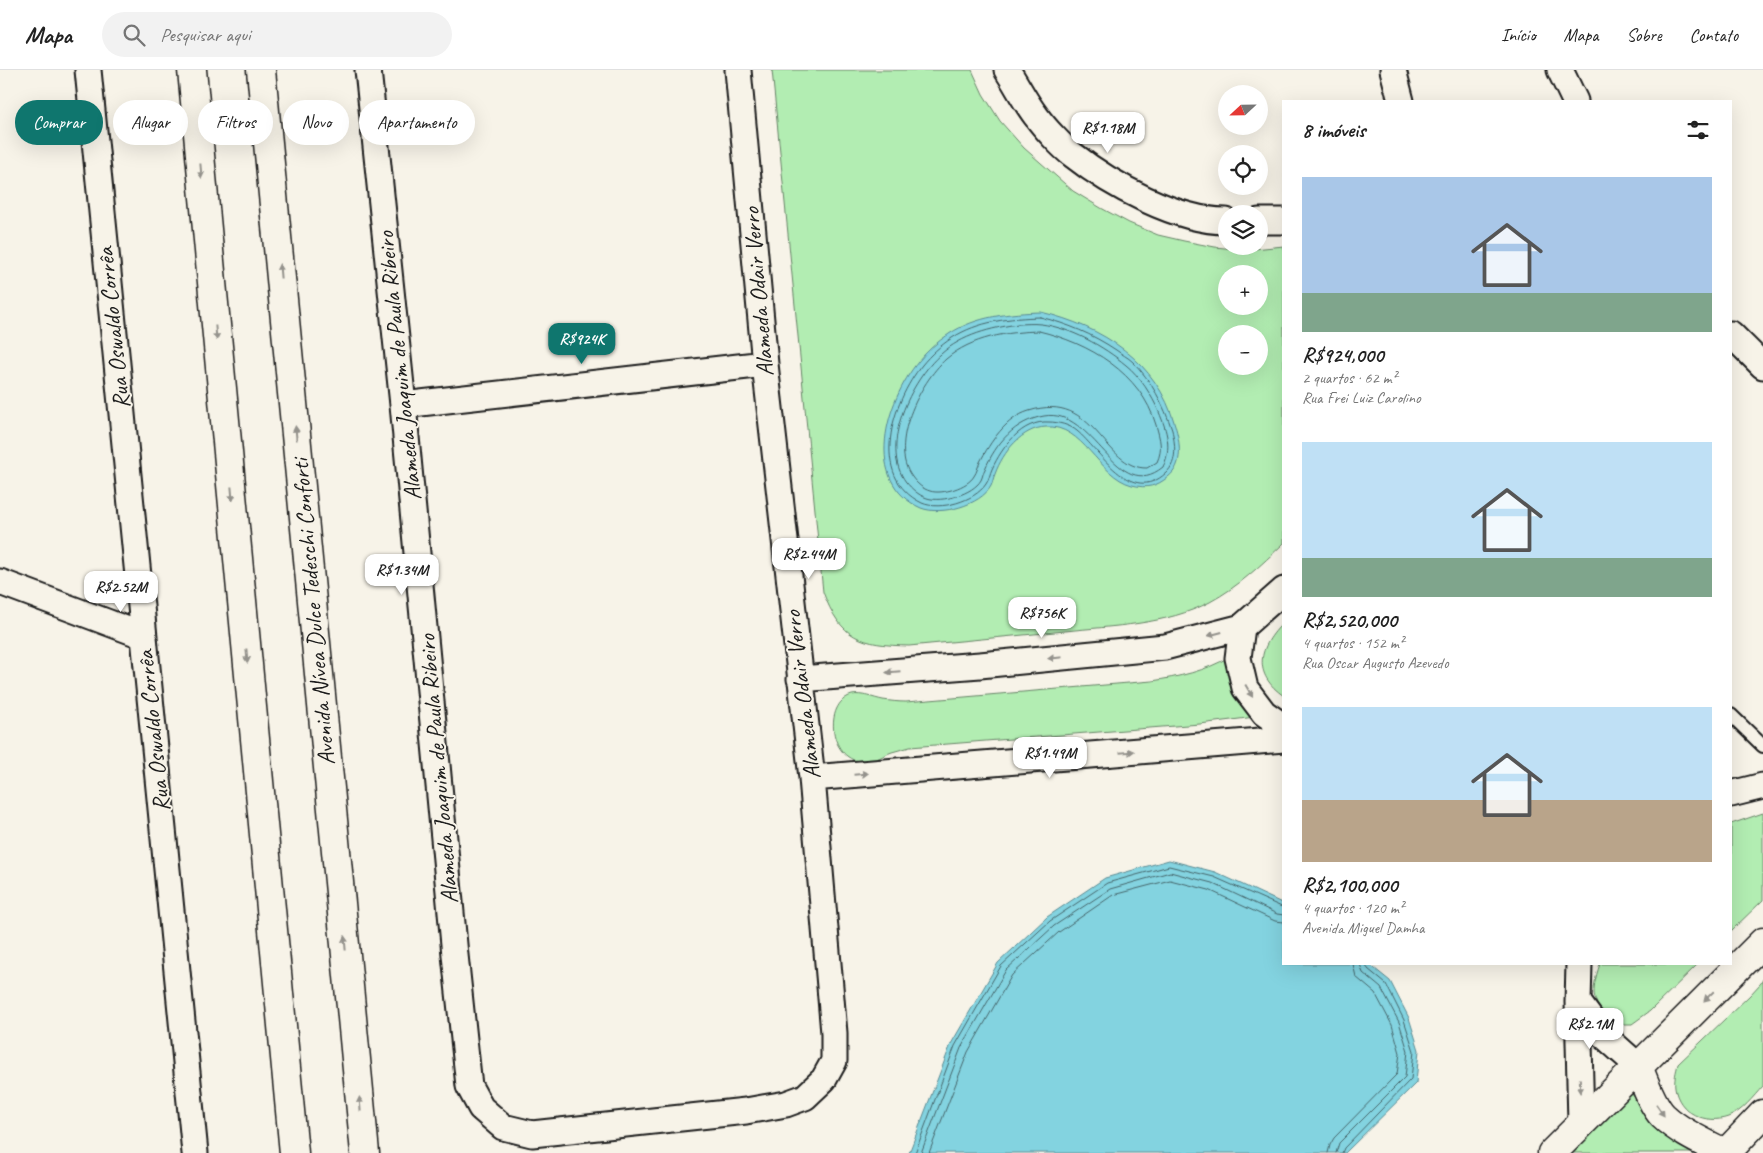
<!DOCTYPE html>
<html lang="pt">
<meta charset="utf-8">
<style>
body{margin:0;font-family:Caveat,sans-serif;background:#f2f2f2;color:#222;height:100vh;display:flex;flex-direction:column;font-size:19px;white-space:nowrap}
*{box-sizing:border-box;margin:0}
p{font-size:16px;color:#767676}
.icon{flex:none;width:28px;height:28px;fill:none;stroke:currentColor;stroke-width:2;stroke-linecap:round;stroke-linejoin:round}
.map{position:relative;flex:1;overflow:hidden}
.panel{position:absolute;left:1282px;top:30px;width:450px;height:865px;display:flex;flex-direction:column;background:#fff;border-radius:0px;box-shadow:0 5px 20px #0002}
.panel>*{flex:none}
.hud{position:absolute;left:15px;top:30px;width:475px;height:45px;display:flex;gap:10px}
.needle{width:32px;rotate:248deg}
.controls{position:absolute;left:1218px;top:15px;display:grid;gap:10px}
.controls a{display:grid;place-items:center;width:50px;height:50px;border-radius:50%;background:#fff;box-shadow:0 5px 20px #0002;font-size:25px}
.price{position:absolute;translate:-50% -42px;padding:0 11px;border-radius:10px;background:#fff;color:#222;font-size:16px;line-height:32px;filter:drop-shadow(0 1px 2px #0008)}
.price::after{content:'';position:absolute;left:50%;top:30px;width:15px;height:11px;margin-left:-8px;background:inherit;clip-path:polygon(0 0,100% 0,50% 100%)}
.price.active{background:#0f766e;color:#fff}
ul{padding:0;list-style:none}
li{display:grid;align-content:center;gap:10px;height:265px;padding:0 20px}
li span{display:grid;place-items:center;height:155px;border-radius:0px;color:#555}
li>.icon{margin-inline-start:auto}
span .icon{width:90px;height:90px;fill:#fffc;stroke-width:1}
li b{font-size:21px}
h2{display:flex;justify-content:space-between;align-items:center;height:60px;padding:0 20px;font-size:21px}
.chip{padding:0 18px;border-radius:22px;background:#fff;box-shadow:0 5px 20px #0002;font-size:18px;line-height:45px}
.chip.active{background:#0f766e;color:#fff}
header{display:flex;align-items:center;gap:30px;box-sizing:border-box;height:70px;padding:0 25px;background:#fff;border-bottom:1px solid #e0e0e0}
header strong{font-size:24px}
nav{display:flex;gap:28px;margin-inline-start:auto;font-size:18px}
.search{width:350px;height:45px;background:#f2f2f2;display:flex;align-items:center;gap:12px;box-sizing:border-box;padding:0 18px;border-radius:28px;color:#767676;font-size:19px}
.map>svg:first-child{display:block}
.green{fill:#b2edb2;stroke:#678467;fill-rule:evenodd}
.water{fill:#83d3e0;stroke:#5a8a92}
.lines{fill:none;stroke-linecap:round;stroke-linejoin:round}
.shore{stroke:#45656a;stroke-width:1}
.service-casing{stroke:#1c1c1c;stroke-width:16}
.minor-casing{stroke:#1c1c1c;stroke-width:29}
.secondary-casing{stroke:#1c1c1c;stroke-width:31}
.primary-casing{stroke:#1c1c1c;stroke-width:31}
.service{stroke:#f7f3e8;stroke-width:12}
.minor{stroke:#f7f3e8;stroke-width:25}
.secondary{stroke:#f7f3e8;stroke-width:28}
.primary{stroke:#f7f3e8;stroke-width:28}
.oneway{fill:#94928c}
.labels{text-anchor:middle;stroke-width:4;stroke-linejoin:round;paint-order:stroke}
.street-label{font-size:24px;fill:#1c1c1c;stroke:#f7f3e8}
</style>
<header>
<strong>Mapa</strong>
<div class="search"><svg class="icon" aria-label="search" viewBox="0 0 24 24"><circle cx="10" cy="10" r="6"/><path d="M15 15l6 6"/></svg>Pesquisar aqui</div>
<nav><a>Início</a><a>Mapa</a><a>Sobre</a><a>Contato</a></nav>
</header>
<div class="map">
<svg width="1763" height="1083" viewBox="0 0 1763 1083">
<rect width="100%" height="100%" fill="#f7f3e8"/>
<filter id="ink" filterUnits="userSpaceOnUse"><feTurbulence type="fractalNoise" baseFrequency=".02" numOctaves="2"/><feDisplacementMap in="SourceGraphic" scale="10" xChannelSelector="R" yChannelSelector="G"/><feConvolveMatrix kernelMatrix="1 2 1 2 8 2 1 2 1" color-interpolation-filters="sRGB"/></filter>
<g filter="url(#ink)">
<path class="green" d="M772 0H972L983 24 1000 51 1024 78 1073 121 1101 138 1129 153 1158 165 1184 171 1215 177 1244 180 1284 176V473C1261 495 1238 517 1210 532 1166 555 1113 556 1065 561 1013 566 961 571 909 576 861 575 841 569 823 522ZM1226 204H1259V236H1226ZM1226 264H1259V296H1226Z
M1284 552V626C1252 604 1258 577 1284 552Z
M1229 587 1236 625 1242 637 1255 647 1200 654 910 677C904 679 898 680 892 682 883 685 876 691 866 692 828 693 823 633 852 625 862 623 873 628 883 630 890 631 898 632 906 632L1152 611C1178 607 1206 601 1229 587Z
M1763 743V830L1731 861V754Z
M1600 894H1698L1650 941 1632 954H1615C1591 933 1590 924 1600 894Z
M1763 909V1016C1753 1027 1742 1042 1728 1047 1706 1055 1678 1043 1675 1017 1674 1009 1676 1002 1678 994L1750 925 1761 913Z
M1631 1023 1643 1038 1703 1083H1572Z"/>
<path class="water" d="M1041 242C1103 257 1157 291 1175 355 1180 372 1184 395 1168 407 1157 416 1147 419 1132 415 1098 406 1083 354 1046 357 1022 358 1003 382 995 404 993 408 993 412 991 416 981 435 941 446 921 438 862 412 886 331 918 292 927 281 937 272 949 264 976 246 1010 243 1041 242Z
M1169 790 1215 802 1284 834V894H1369L1390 911 1409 948 1419 980 1416 1013 1345 1083H909L951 974 998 893 1047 847 1105 808Z"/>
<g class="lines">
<path class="shore" d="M1040 247C1068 254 1092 264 1116 280 1121 284 1128 287 1133 292 1151 310 1164 335 1172 360 1175 373 1178 392 1166 403 1130 436 1100 380 1077 361 1070 355 1058 352 1049 352 1022 350 1002 377 992 399 990 403 989 410 986 414 975 431 940 441 922 433 868 407 892 332 922 295 930 285 941 275 952 268 978 251 1010 248 1040 247Z
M1018 254C1025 254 1033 253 1041 254 1071 258 1103 276 1126 295 1140 306 1152 326 1159 342 1167 361 1172 378 1163 397 1116 435 1095 337 1044 346 1015 351 996 373 985 399 983 402 983 406 981 410 973 424 942 433 927 428 918 425 912 419 906 412 879 376 911 310 941 284 962 265 991 258 1018 254Z
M1039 261C1089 273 1141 303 1156 355 1160 369 1163 379 1157 392L1147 398C1103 399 1096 320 1029 341 1006 348 990 372 980 392 978 396 977 402 974 406 968 417 942 425 930 421 923 419 917 414 912 407 888 375 920 312 946 289 972 267 1007 262 1039 261Z
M915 1083 955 976 1001 896 1050 851 1107 813 1169 796 1214 807 1284 838
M921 1083 961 978 1006 900 1054 856 1110 819 1170 802 1212 813 1277 844 1284 845
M929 1083 968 982 1012 905 1059 862 1113 825 1170 810 1209 820 1275 851 1284 852
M1328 1083 1330 1075 1334 1068 1397 1004 1400 983 1392 955 1375 923 1356 907 1353 894
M1336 1083 1339 1073 1405 1007 1408 981 1399 952 1381 918 1363 903 1360 894
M1342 1083 1344 1078 1411 1009 1414 981 1404 950 1386 914 1368 899 1366 894"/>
<g class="service-casing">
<path id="service" d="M1731 645 1763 676"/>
</g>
<g class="minor-casing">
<path id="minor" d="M88 0 195 1083
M368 0 403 335 455 885 469 1016 481 1038 503 1057 532 1064 746 1041 786 1034 805 1027 824 1009 834 991V963L812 708 765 294 738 0
M1007 0C1017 15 1025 32 1036 46 1044 57 1062 77 1073 85 1111 115 1177 151 1226 151
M1393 0 1401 31
M1560 0 1575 31
M1259 151H1284
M1731 264 1763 296
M403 335 765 294
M0 512 144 566
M1242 557 1238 588 1245 618 1264 643 1284 657
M800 609 980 595 1165 577 1242 557 1284 520
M812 708 1284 669
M1731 724 1763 716
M1579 894 1578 932 1581 1053
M1578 932 1601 963 1638 996"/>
</g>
<g class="secondary-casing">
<path id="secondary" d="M192 0 294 1083
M261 0 365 1083"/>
</g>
<g class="primary-casing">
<path id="primary" d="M1638 996C1644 1011 1652 1035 1663 1046 1680 1062 1703 1072 1724 1083
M1552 1083 1763 872
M1726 1083 1763 1044"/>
</g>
<use href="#service" class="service"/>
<use href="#minor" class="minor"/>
<use href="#secondary" class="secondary"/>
<use href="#primary" class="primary"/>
</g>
<defs><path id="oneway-solid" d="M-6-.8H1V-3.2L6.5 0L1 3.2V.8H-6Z" transform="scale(1.25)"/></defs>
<g class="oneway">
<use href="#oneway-solid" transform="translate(201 101) rotate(85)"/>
<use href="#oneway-solid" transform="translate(280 201) rotate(-95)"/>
<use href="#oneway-solid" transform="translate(216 263) rotate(85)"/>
<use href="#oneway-solid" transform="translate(296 363) rotate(-95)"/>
<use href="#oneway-solid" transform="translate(232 424) rotate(85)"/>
<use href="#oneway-solid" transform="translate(1215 564) rotate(165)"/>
<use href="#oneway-solid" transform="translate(247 586) rotate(85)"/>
<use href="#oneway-solid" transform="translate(1055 588) rotate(174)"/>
<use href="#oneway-solid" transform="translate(893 602) rotate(175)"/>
<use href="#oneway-solid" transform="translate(1249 621) rotate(60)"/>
<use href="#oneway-solid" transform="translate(1127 682) rotate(-5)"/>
<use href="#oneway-solid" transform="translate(861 704) rotate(-5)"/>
<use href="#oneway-solid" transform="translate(345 873) rotate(-95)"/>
<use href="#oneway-solid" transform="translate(1709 926) rotate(135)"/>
<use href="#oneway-solid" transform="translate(1580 1016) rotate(89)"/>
<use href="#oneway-solid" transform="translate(360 1034) rotate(-95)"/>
<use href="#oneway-solid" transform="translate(1660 1040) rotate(55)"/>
</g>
</g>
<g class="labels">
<g class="street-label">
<text transform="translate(758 222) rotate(-95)" y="8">Alameda Odair Verro</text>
<text transform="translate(113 258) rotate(-96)" y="8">Rua Oswaldo Corrêa</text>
<text transform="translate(399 296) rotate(-96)" y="8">Alameda Joaquim de Paula Ribeiro</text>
<text transform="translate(313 542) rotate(-95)" y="8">Avenida Nívea Dulce Tedeschi Conforti</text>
<text transform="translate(802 625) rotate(-97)" y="8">Alameda Odair Verro</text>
<text transform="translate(153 661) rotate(-96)" y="8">Rua Oswaldo Corrêa</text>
<text transform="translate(438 699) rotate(-95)" y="8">Alameda Joaquim de Paula Ribeiro</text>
</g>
</g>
</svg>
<div class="controls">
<a><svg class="needle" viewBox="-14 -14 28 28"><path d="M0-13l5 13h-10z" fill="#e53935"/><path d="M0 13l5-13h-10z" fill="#767676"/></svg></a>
<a><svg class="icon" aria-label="locate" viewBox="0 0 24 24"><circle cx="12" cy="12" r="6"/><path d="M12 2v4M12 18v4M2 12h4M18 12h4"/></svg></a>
<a><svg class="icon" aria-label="layers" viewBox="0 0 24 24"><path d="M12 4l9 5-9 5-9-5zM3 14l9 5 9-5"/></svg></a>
<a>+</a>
<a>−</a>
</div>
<b class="price" style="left:1108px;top:84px">R$1.18M</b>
<b class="price active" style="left:582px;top:295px">R$924K</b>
<b class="price" style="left:809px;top:510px">R$2.44M</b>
<b class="price" style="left:402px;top:526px">R$1.34M</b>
<b class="price" style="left:121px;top:543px">R$2.52M</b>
<b class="price" style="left:1042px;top:569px">R$756K</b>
<b class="price" style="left:1050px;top:709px">R$1.49M</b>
<b class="price" style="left:1590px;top:980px">R$2.1M</b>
<div class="hud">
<a class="chip active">Comprar</a>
<a class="chip">Alugar</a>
<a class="chip">Filtros</a>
<a class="chip">Novo</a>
<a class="chip">Apartamento</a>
</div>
<section class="panel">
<h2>8 imóveis<svg class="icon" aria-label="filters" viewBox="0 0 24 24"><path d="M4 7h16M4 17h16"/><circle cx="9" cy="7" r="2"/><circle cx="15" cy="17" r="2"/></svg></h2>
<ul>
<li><span style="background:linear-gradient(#a9c7e8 75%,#7fa58c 0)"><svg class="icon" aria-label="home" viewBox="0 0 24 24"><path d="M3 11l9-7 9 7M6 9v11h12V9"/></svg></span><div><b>R$924,000</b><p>2 quartos · 62 m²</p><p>Rua Frei Luiz Carolino</p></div></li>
<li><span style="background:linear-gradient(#bfe0f5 75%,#7fa58c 0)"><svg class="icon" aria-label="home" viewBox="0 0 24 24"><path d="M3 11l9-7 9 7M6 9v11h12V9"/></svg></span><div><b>R$2,520,000</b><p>4 quartos · 152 m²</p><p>Rua Oscar Augusto Azevedo</p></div></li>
<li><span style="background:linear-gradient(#bfe0f5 60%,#b9a48a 0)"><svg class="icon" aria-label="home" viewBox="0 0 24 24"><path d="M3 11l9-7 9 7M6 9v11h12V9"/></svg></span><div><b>R$2,100,000</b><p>4 quartos · 120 m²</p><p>Avenida Miguel Damha</p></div></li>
</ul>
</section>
</div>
